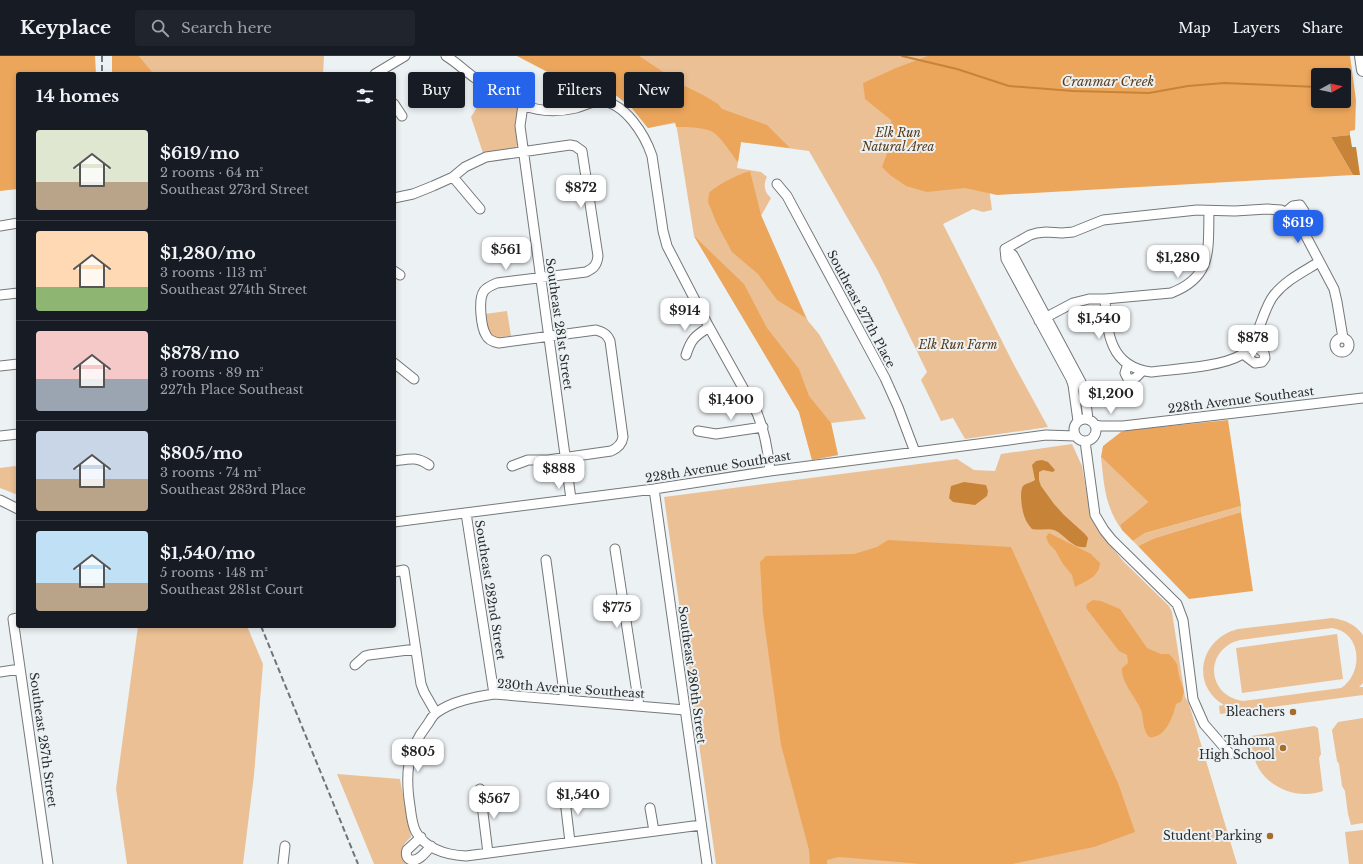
<!DOCTYPE html>
<meta charset="utf-8">
<style>
body{margin:0;font-family:"Libre Baskerville",serif;background:#20242c;color:#f1f3f6;height:100vh;display:flex;flex-direction:column;font-size:15px;white-space:nowrap}
*{box-sizing:border-box;margin:0}
p{font-size:13px;color:#9ea1a6}
.icon{flex:none;width:22px;height:22px;fill:none;stroke:currentColor;stroke-width:2;stroke-linecap:round;stroke-linejoin:round}
.map{position:relative;flex:1;overflow:hidden}
.sheet{position:absolute;left:16px;top:16px;width:380px;height:556px;display:flex;flex-direction:column;background:#171b24;border-radius:4px;box-shadow:0 2px 6px #0003}
.sheet>*{flex:none}
.banner{position:absolute;left:408px;top:16px;width:380px;height:36px;display:flex;gap:8px}
.needle{width:26px;rotate:82deg}
.tools{position:absolute;left:1311px;top:12px;display:grid;gap:8px}
.tools a{display:grid;place-items:center;width:40px;height:40px;border-radius:4px;background:#171b24;box-shadow:0 2px 6px #0003;font-size:20px}
.price{position:absolute;translate:-50% -34px;padding:0 9px;border-radius:8px;background:#fff;color:#222;font-size:13px;line-height:26px;filter:drop-shadow(0 1px 2px #0008)}
.price::after{content:'';position:absolute;left:50%;top:24px;width:12px;height:9px;margin-left:-6px;background:inherit;clip-path:polygon(0 0,100% 0,50% 100%)}
.price.active{background:#2563eb;color:#fff}
ul{padding:0;list-style:none}
li{display:flex;align-items:center;gap:12px;height:100px;padding:0 20px}
li+li{border-top:1px solid #363941}
li span{display:grid;place-items:center;flex:none;width:112px;height:80px;border-radius:4px;color:#555}
li>.icon{margin-inline-start:auto}
span .icon{width:48px;height:48px;fill:#fffc;stroke-width:1}
li b{font-size:17px}
h2{display:flex;justify-content:space-between;align-items:center;height:48px;padding:0 20px;font-size:17px}
.pill{padding:0 14px;border-radius:4px;background:#171b24;box-shadow:0 2px 6px #0003;font-size:14px;line-height:36px}
.pill.active{background:#2563eb;color:#fff}
header{display:flex;align-items:center;gap:24px;box-sizing:border-box;height:56px;padding:0 20px;background:#171b24;border-bottom:1px solid #363941}
header strong{font-size:19px}
nav{display:flex;gap:22px;margin-inline-start:auto;font-size:14px}
.search{width:280px;height:36px;background:#20242c;display:flex;align-items:center;gap:10px;box-sizing:border-box;padding:0 14px;border-radius:4px;color:#9ea1a6;font-size:15px}
.map>svg:first-child{display:block}
.green{fill:#ebc095;fill-rule:evenodd}
.forest{fill:#eca65c;fill-rule:evenodd}
.water{fill:#c78337}
.lines{fill:none;stroke-linecap:round;stroke-linejoin:round}
.stream{stroke:#c78337;stroke-width:2}
.minor-casing{stroke:#74787a;stroke-width:11}
.major-casing{stroke:#74787a;stroke-width:14}
.minor{stroke:#fff;stroke-width:9}
.major{stroke:#fff;stroke-width:12}
.rail{stroke:#727576;stroke-width:2;stroke-dasharray:6 3;stroke-linecap:butt}
.poi-dot{fill:#a66c2b;stroke:#ecf1f3;stroke-width:1.5}
.labels{text-anchor:middle;stroke-width:4;stroke-linejoin:round;paint-order:stroke}
.park-label{font-size:12px;font-style:italic;fill:#553819;stroke:#ecf1f3}
.street-label{font-size:12px;fill:#2b2d2e;stroke:#ecf1f3}
.poi-label{font-size:12px;fill:#2b2d2e;stroke:#ecf1f3;text-anchor:end}
.water-label{font-size:13px;font-style:italic;fill:#5b3e1f;stroke:#ecf1f3}
</style>
<header>
<strong>Keyplace</strong>
<div class="search"><svg class="icon" aria-label="search" viewBox="0 0 24 24"><circle cx="10" cy="10" r="6"/><path d="M15 15l6 6"/></svg>Search here</div>
<nav><a>Map</a><a>Layers</a><a>Share</a></nav>
</header>
<div class="map">
<svg width="1363" height="808" viewBox="0 0 1363 808">
<rect width="100%" height="100%" fill="#ecf1f3"/>
<path class="green" d="M139 0H324L323 18H154Z
M609 0H971L992 154 983 156 973 153 943 168 1013 307 1048 371 965 383 953 362 941 365 921 324 927 316 878 215 809 95 741 86 737 112 761 116 767 121C763 129 764 136 771 142L761 160 808 265 819 278 866 363 831 367 838 399 812 404 799 356 694 180 676 67 648 72 631 51 613 37Z
M487 35 518 51 519 85 515 93 496 97H483L471 61Z
M507 255 511 280C487 283 488 280 485 258Z
M1072 388 1082 410 1090 455 1101 478 1124 506 1169 550 1172 556 1185 641 1189 648 1237 808H716L664 441 957 403 974 414 995 415 1001 398Z
M1101 401 1148 446 1120 469 1122 474C1105 451 1104 429 1101 401Z
M15 410 18 412V439L0 432V412Z
M1241 450V456L1155 482 1138 490 1133 485 1145 477Z
M1332 562C1345 564 1355 568 1363 579V627L1359 631H1363V639L1220 658 1219 650 1224 649C1189 628 1201 582 1238 573ZM1332 572C1363 577 1363 618 1341 632L1243 645C1206 640 1204 593 1240 584Z
M138 570H247L263 608 254 719 243 808H127L116 733Z
M1337 578 1343 623 1242 637 1236 592Z
M1363 662V767L1351 769 1348 758 1345 735 1342 730 1339 708 1337 705 1332 674 1338 666Z
M1314 670 1318 672 1321 698 1319 702 1323 735C1300 743 1272 734 1259 713 1253 703 1252 691 1251 680Z
M337 718 400 723 411 781C399 792 402 795 406 808H374Z
M1363 774V808H1349L1345 776Z"/>
<path class="forest" d="M0 0H95L96 18H18V133L0 135Z
M112 0H139L154 18H112Z
M517 0H639L683 29 703 39 718 48 722 53 767 69 790 92 741 86 738 106C731 98 720 79 711 75 700 71 688 71 676 71L675 66 648 72 631 51 613 37 594 34 557 21Z
M928 0H1350L1356 44 1355 74 1350 75V79L1331 81 1353 119 997 139 965 132 927 136 906 130 890 119 882 111 893 81 891 64 865 43 863 27 896 12ZM1318 19H1344V45H1318Z
M750 115 761 159 806 262 777 244 758 218 732 196 717 168 708 146 709 137C718 128 739 118 750 115Z
M694 180 744 228 767 272 799 313 809 340 831 367 838 399 812 404 799 356Z
M1228 364 1241 450 1145 477 1133 485 1122 474 1120 469 1148 446 1101 401 1103 390 1121 376 1130 374Z
M1241 456 1253 535 1189 543 1138 490 1155 482Z
M1049 477 1091 498 1100 507C1099 521 1086 525 1075 531L1072 519 1063 508 1055 494 1049 488 1046 481Z
M888 484 1011 491 1118 727 1135 776 1094 791 1012 808H921L839 801 827 804V808H810L809 794 781 689 763 558 760 506 766 500 854 498 877 491Z
M1093 544 1101 545 1120 553 1147 592 1161 598H1169L1172 601 1177 608 1179 620 1183 632 1184 636 1181 646 1176 648C1173 661 1165 683 1149 681 1142 673 1144 663 1141 654 1136 641 1121 627 1122 612L1128 607 1127 599 1119 595 1086 552 1087 548Z"/>
<path class="water" d="M1350 79 1352 91H1356L1360 119H1353L1331 81Z
M1042 404 1048 406 1055 414 1053 416 1043 414 1039 416V424L1041 430 1054 448 1064 459 1085 478 1088 482 1086 491C1074 493 1067 482 1058 476 1050 471 1041 475 1032 473 1029 469 1026 466 1025 462 1022 456 1019 435 1023 430 1026 427 1031 427 1035 424L1032 409 1036 405Z
M964 426 986 429 988 435 987 440 975 449 953 446 949 442 951 430Z"/>
<g class="lines">
<path class="stream" d="M902 0 957 13 1009 30 1073 35 1149 37 1188 30 1224 27 1318 31
M1344 29H1347"/>
<g class="minor-casing">
<path id="minor" d="M446 0C456 6 465 15 475 22 489 32 506 42 523 49 540 56 559 56 576 52 584 50 592 45 600 45 625 46 645 79 652 100L663 175 667 190 709 271 757 357C765 376 768 394 770 415
M375 18 405 0
M394 48 402 60
M523 49 520 70 571 443
M453 121 480 153
M777 128 787 140 885 322 898 351 915 396
M394 142 413 138 433 130 453 121 465 111 486 101 570 89 575 90 582 95 598 200C597 209 594 212 586 216L497 227C492 229 487 231 484 235 478 243 481 271 486 279 488 284 494 286 499 287L596 274C603 276 607 278 610 285L623 381C622 388 618 392 611 395L548 404H528L512 410
M1286 156 1293 150 1300 149 1304 155 1303 159 1299 167
M0 170 18 167
M1005 193 1030 179 1037 177 1046 176 1062 177 1073 176 1103 164 1197 154 1235 155 1267 153 1281 154 1293 160 1299 167 1334 233 1337 246 1343 282
M1005 193 1013 199 1081 326 1085 339 1088 363
M1005 193 1006 203 1071 323 1073 329 1078 365
M394 215 400 219
M0 239 18 237
M1105 243C1107 277 1110 311 1151 316 1175 313 1221 311 1241 299 1259 288 1261 255 1274 239 1286 224 1303 216 1319 206
M1039 265 1073 247 1089 243H1105L1171 237C1213 221 1208 194 1209 155
M1335 289a7 7 0 1 1 14 0a7 7 0 1 1-14 0Z
M1243 298 1255 307 1262 306 1265 302 1264 297 1252 287
M686 299C691 283 695 280 709 271
M394 307 414 323
M1128 308 1125 317 1128 323C1136 324 1137 320 1142 315
M0 310 18 308
M1074 374a11 11 0 1 1 22 0a11 11 0 1 1-22 0Z
M1095 369 1100 370H1123L1363 342
M698 375 716 378 763 371
M0 380 18 378
M1085 385 1095 459 1104 474 1112 484 1177 548 1183 564 1193 643 1204 668 1230 698
M394 405C409 403 416 400 429 409
M654 433 707 808
M0 444 18 453
M466 457 494 638
M394 466 654 433 770 415 1009 384 1046 379 1075 380
M615 493 639 650
M546 504 565 644
M394 516 404 514 421 628 424 636 436 657
M18 562 13 563 48 808
M355 609 365 600 369 599 416 593
M0 616 20 613
M685 654 494 638C475 641 452 645 436 657 432 660 430 665 427 669 407 695 405 718 410 750 411 758 412 769 416 776 427 794 447 799 466 800L701 769
M480 733 488 797
M564 736 570 786
M650 752 654 775
M421 781 407 794C406 797 406 801 409 803 417 808 426 796 431 790
M283 808 285 790"/>
</g>
<g class="major-casing">
<path id="major" d="M1361 0 1363 14"/>
</g>
<use href="#minor" class="minor"/>
<use href="#major" class="major"/>
<path class="rail" d="M102 0V18
M261 570 358 808"/>
</g>
<g class="poi-dot">
<circle cx="1293" cy="656" r="4"/>
<circle cx="1283" cy="692" r="4"/>
<circle cx="1270" cy="780" r="4"/>
</g>
<g class="labels">
<g class="park-label">
<text x="898" y="81">Elk Run<tspan x="898" dy="14">Natural Area</tspan></text>
<text x="958" y="293">Elk Run Farm</text>
</g>
<g class="street-label">
<text transform="translate(861 253) rotate(62)" y="4">Southeast 277th Place</text>
<text transform="translate(559 268) rotate(82)" y="4">Southeast 281st Street</text>
<text transform="translate(1241 344) rotate(-7)" y="4">228th Avenue Southeast</text>
<text transform="translate(718 411) rotate(-9)" y="4">228th Avenue Southeast</text>
<text transform="translate(490 534) rotate(81)" y="4">Southeast 282nd Street</text>
<text transform="translate(692 619) rotate(82)" y="4">Southeast 280th Street</text>
<text transform="translate(571 633) rotate(4)" y="4">230th Avenue Southeast</text>
<text transform="translate(43 684) rotate(82)" y="4">Southeast 287th Street</text>
</g>
<g class="poi-label">
<text x="1285" y="660">Bleachers</text>
<text x="1275" y="689">Tahoma<tspan x="1275" dy="14">High School</tspan></text>
<text x="1262" y="784">Student Parking</text>
</g>
<g class="water-label">
<text x="1108" y="30">Cranmar Creek</text>
</g>
</g>
</svg>
<div class="tools">
<a><svg class="needle" viewBox="-14 -14 28 28"><path d="M0-13l5 13h-10z" fill="#e53935"/><path d="M0 13l5-13h-10z" fill="#9ea1a6"/></svg></a>
</div>
<b class="price" style="left:581px;top:153px">$872</b>
<b class="price active" style="left:1298px;top:188px">$619</b>
<b class="price" style="left:506px;top:215px">$561</b>
<b class="price" style="left:1178px;top:223px">$1,280</b>
<b class="price" style="left:685px;top:276px">$914</b>
<b class="price" style="left:1099px;top:284px">$1,540</b>
<b class="price" style="left:1253px;top:303px">$878</b>
<b class="price" style="left:1111px;top:359px">$1,200</b>
<b class="price" style="left:731px;top:365px">$1,400</b>
<b class="price" style="left:559px;top:434px">$888</b>
<b class="price" style="left:617px;top:573px">$775</b>
<b class="price" style="left:418px;top:717px">$805</b>
<b class="price" style="left:578px;top:760px">$1,540</b>
<b class="price" style="left:494px;top:764px">$567</b>
<div class="banner">
<a class="pill">Buy</a>
<a class="pill active">Rent</a>
<a class="pill">Filters</a>
<a class="pill">New</a>
</div>
<section class="sheet">
<h2>14 homes<svg class="icon" aria-label="filters" viewBox="0 0 24 24"><path d="M4 7h16M4 17h16"/><circle cx="9" cy="7" r="2"/><circle cx="15" cy="17" r="2"/></svg></h2>
<ul>
<li><span style="background:linear-gradient(#dfe7d0 65%,#b9a48a 0)"><svg class="icon" aria-label="home" viewBox="0 0 24 24"><path d="M3 11l9-7 9 7M6 9v11h12V9"/></svg></span><div><b>$619/mo</b><p>2 rooms · 64 m²</p><p>Southeast 273rd Street</p></div></li>
<li><span style="background:linear-gradient(#ffd9b3 70%,#8fb573 0)"><svg class="icon" aria-label="home" viewBox="0 0 24 24"><path d="M3 11l9-7 9 7M6 9v11h12V9"/></svg></span><div><b>$1,280/mo</b><p>3 rooms · 113 m²</p><p>Southeast 274th Street</p></div></li>
<li><span style="background:linear-gradient(#f6c9c9 60%,#9aa5b1 0)"><svg class="icon" aria-label="home" viewBox="0 0 24 24"><path d="M3 11l9-7 9 7M6 9v11h12V9"/></svg></span><div><b>$878/mo</b><p>3 rooms · 89 m²</p><p>227th Place Southeast</p></div></li>
<li><span style="background:linear-gradient(#c9d6e8 60%,#b9a48a 0)"><svg class="icon" aria-label="home" viewBox="0 0 24 24"><path d="M3 11l9-7 9 7M6 9v11h12V9"/></svg></span><div><b>$805/mo</b><p>3 rooms · 74 m²</p><p>Southeast 283rd Place</p></div></li>
<li><span style="background:linear-gradient(#bfe0f5 65%,#b9a48a 0)"><svg class="icon" aria-label="home" viewBox="0 0 24 24"><path d="M3 11l9-7 9 7M6 9v11h12V9"/></svg></span><div><b>$1,540/mo</b><p>5 rooms · 148 m²</p><p>Southeast 281st Court</p></div></li>
</ul>
</section>
</div>
